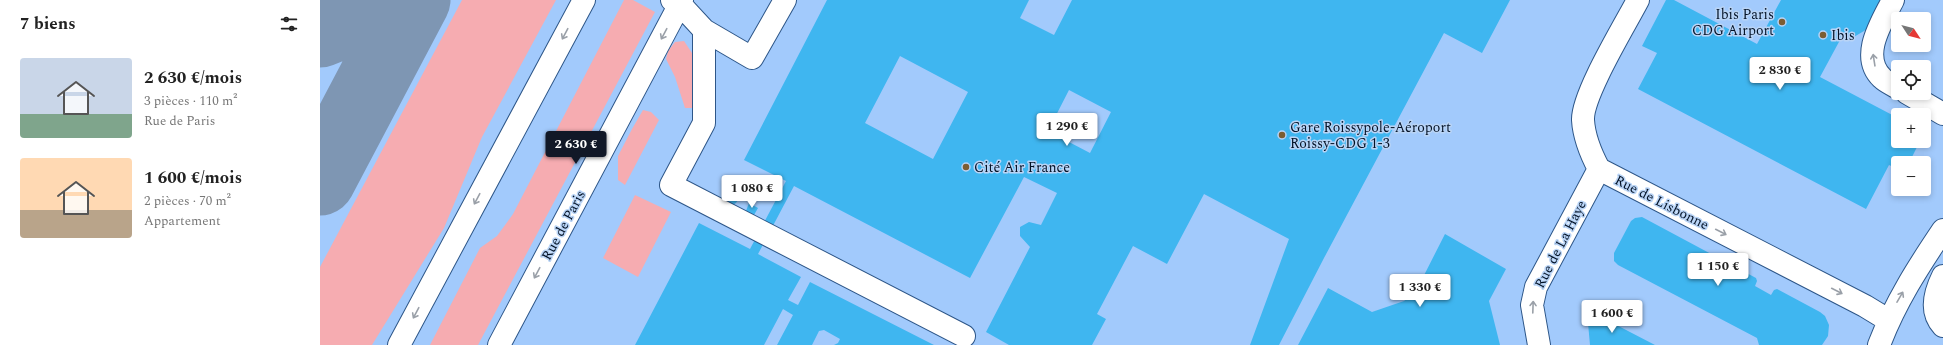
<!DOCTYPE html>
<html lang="fr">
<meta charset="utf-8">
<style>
body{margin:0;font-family:Spectral,serif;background:#f2f2f2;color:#222;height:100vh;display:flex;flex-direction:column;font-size:15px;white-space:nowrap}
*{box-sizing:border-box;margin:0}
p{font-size:13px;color:#767676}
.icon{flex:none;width:22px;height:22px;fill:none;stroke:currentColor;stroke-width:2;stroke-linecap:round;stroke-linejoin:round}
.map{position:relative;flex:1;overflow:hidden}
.panel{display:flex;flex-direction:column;background:#fff;width:320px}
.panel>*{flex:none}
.needle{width:26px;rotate:126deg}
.controls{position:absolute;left:1571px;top:12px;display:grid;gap:8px}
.controls a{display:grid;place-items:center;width:40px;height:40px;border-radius:4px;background:#fff;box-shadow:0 2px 6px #0003;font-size:20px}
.price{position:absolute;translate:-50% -34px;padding:0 9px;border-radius:4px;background:#fff;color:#222;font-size:13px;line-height:26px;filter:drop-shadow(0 1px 2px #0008)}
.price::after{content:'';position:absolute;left:50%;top:24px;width:12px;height:9px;margin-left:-6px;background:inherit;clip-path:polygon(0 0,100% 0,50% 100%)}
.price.active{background:#111827;color:#fff}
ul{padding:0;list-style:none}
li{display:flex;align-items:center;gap:12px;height:100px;padding:0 20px}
li span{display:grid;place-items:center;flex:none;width:112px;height:80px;border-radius:4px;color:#555}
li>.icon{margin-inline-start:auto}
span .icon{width:48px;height:48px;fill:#fffc;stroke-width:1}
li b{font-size:17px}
h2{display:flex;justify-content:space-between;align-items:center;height:48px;padding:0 20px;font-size:17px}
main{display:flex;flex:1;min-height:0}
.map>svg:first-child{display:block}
.built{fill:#a2cafc;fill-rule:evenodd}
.green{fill:#f6acb1}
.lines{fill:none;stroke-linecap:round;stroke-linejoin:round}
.taxiway{stroke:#7e96b3;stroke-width:71}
.building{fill:#3fb6f0;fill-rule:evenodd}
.minor-casing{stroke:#2d5688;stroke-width:24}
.major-casing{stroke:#2d5688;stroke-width:24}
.minor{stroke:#fff;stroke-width:22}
.major{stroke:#fff;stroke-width:22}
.oneway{stroke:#9aa0a8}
.poi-dot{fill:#7c5d32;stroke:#b9d4f6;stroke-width:1.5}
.labels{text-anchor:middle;stroke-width:3;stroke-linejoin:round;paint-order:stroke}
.poi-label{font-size:14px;fill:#031226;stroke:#b9d4f6;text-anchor:start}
.street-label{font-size:14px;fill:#031226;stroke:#b9d4f6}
</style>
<main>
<section class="panel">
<h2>7 biens<svg class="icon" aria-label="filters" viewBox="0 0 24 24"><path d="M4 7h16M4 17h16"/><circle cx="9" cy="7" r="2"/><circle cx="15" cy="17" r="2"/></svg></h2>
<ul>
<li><span style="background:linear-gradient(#c9d6e8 70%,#7fa58c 0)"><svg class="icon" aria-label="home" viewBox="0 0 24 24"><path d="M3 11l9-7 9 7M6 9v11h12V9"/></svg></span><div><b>2 630 €/mois</b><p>3 pièces · 110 m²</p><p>Rue de Paris</p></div></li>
<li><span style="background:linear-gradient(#ffd9b3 65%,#b9a48a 0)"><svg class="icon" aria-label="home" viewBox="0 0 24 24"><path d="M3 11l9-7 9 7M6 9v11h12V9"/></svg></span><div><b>1 600 €/mois</b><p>2 pièces · 70 m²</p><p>Appartement</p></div></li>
</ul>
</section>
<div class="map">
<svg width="1623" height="345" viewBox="0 0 1623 345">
<rect width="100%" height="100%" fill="#b9d4f6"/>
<path class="built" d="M0 0H1623V345H0ZM1578 19H1604V45H1578ZM1578 67H1604V93H1578ZM1578 115H1604V141H1578ZM1578 163H1604V189H1578Z"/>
<path class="green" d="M142 0H236L162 137 124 228 52 345H0V267Z
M304 0H313L335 12 158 345H110L160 248 177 236 193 214Z
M364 41 380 65 373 108H365L355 77 346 59 348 51 355 42Z
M323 110 331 112 339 120 305 185 298 180V156L312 129Z
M315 195 351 212 318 277 283 258Z"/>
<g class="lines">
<path class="taxiway" d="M0 32 30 20 57 0
M0 180 95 0"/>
</g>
<path class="building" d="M507 0H709L700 18 734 35 752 0H1190L1162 53 1124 33 1004 258 959 345H930L969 239 884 194 847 264 813 246 777 314 786 319 772 345H689L666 332 710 247 700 236V227L709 222 721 225 737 193 704 177 650 278 474 186 438 254 481 277 468 300 478 305 490 282 614 345H514L518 343 520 339 504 330 499 331 492 345H457L473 315 463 309 444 345H315L379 223 430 249 466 181 424 160ZM580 56 648 92 613 159 545 123ZM749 90 791 112 770 153 728 131Z
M1346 0H1354L1437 44 1461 0H1569L1560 18 1544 31 1532 38 1520 40 1500 77 1578 118V141H1600L1589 163H1578V169L1569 165 1546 209 1318 89 1337 53 1322 46Z
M404 198a7 7 0 1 1 14 0a7 7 0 1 1-14 0Z
M429 203 438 208 434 215 426 211Z
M1322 217 1436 278 1437 281 1435 286 1451 295 1454 290 1457 289 1500 312 1505 316 1509 325 1508 336 1502 345H1439L1437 338 1298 265 1294 261V253L1311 221 1315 218Z
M1125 234 1186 269 1169 301 1180 345H978L1008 288 1052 312 1084 301 1095 293Z
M1275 317H1281L1335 345H1270L1268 323Z"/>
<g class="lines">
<g class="minor-casing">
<path id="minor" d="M352 0 360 4 384 30 432 58 465 0
M1318 0C1305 25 1262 95 1263 120 1264 137 1271 154 1279 169L1545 306 1568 320
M1573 0C1562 22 1539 56 1562 78 1566 82 1573 85 1578 88
M384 30V123L351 185 644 336
M1587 93 1623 114
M1623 276C1615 292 1609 311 1623 326
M179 345 362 0
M1219 345 1212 305 1216 287 1279 169
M1559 345C1575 303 1598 267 1623 230"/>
</g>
<g class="major-casing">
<path id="major" d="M79 345 264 0"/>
</g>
<use href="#minor" class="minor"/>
<use href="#major" class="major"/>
</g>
<defs><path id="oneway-shaft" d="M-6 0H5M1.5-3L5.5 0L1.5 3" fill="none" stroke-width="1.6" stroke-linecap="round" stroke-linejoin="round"/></defs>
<g class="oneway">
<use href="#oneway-shaft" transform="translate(245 34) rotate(118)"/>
<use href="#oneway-shaft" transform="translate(344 34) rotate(118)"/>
<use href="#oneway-shaft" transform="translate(1554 60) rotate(-99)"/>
<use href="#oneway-shaft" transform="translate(157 199) rotate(118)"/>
<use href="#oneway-shaft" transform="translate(1401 232) rotate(27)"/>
<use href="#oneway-shaft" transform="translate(217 273) rotate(118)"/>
<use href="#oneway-shaft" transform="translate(1517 291) rotate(27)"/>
<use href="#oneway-shaft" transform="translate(1580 297) rotate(-60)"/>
<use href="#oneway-shaft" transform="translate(1213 307) rotate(-88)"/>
<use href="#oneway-shaft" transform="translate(96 313) rotate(118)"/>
</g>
<g class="poi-dot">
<circle cx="1462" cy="22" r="4"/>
<circle cx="1503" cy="35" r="4"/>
<circle cx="962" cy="135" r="4"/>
<circle cx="646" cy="167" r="4"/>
</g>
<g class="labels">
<g class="poi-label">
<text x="1454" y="19" text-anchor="end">Ibis Paris<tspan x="1454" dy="16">CDG Airport</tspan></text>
<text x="1511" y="40">Ibis</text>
<text x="970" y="132">Gare Roissypole-Aéroport<tspan x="970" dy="16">Roissy-CDG 1-3</tspan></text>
<text x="654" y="172">Cité Air France</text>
</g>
<g class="street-label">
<text transform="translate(1342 202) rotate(27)" y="5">Rue de Lisbonne</text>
<text transform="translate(243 225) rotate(-62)" y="5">Rue de Paris</text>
<text transform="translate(1240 244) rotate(-63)" y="5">Rue de La Haye</text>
</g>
</g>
</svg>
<div class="controls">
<a><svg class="needle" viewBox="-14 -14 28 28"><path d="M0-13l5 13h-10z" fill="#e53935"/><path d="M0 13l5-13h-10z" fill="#767676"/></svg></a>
<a><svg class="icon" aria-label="locate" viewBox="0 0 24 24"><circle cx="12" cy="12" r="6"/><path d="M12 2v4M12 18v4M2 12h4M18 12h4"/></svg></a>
<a>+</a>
<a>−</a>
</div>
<b class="price" style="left:1460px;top:91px">2 830 €</b>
<b class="price" style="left:747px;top:147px">1 290 €</b>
<b class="price active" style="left:256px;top:165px">2 630 €</b>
<b class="price" style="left:432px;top:209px">1 080 €</b>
<b class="price" style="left:1398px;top:287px">1 150 €</b>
<b class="price" style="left:1100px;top:308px">1 330 €</b>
<b class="price" style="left:1292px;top:334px">1 600 €</b>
</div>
</main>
